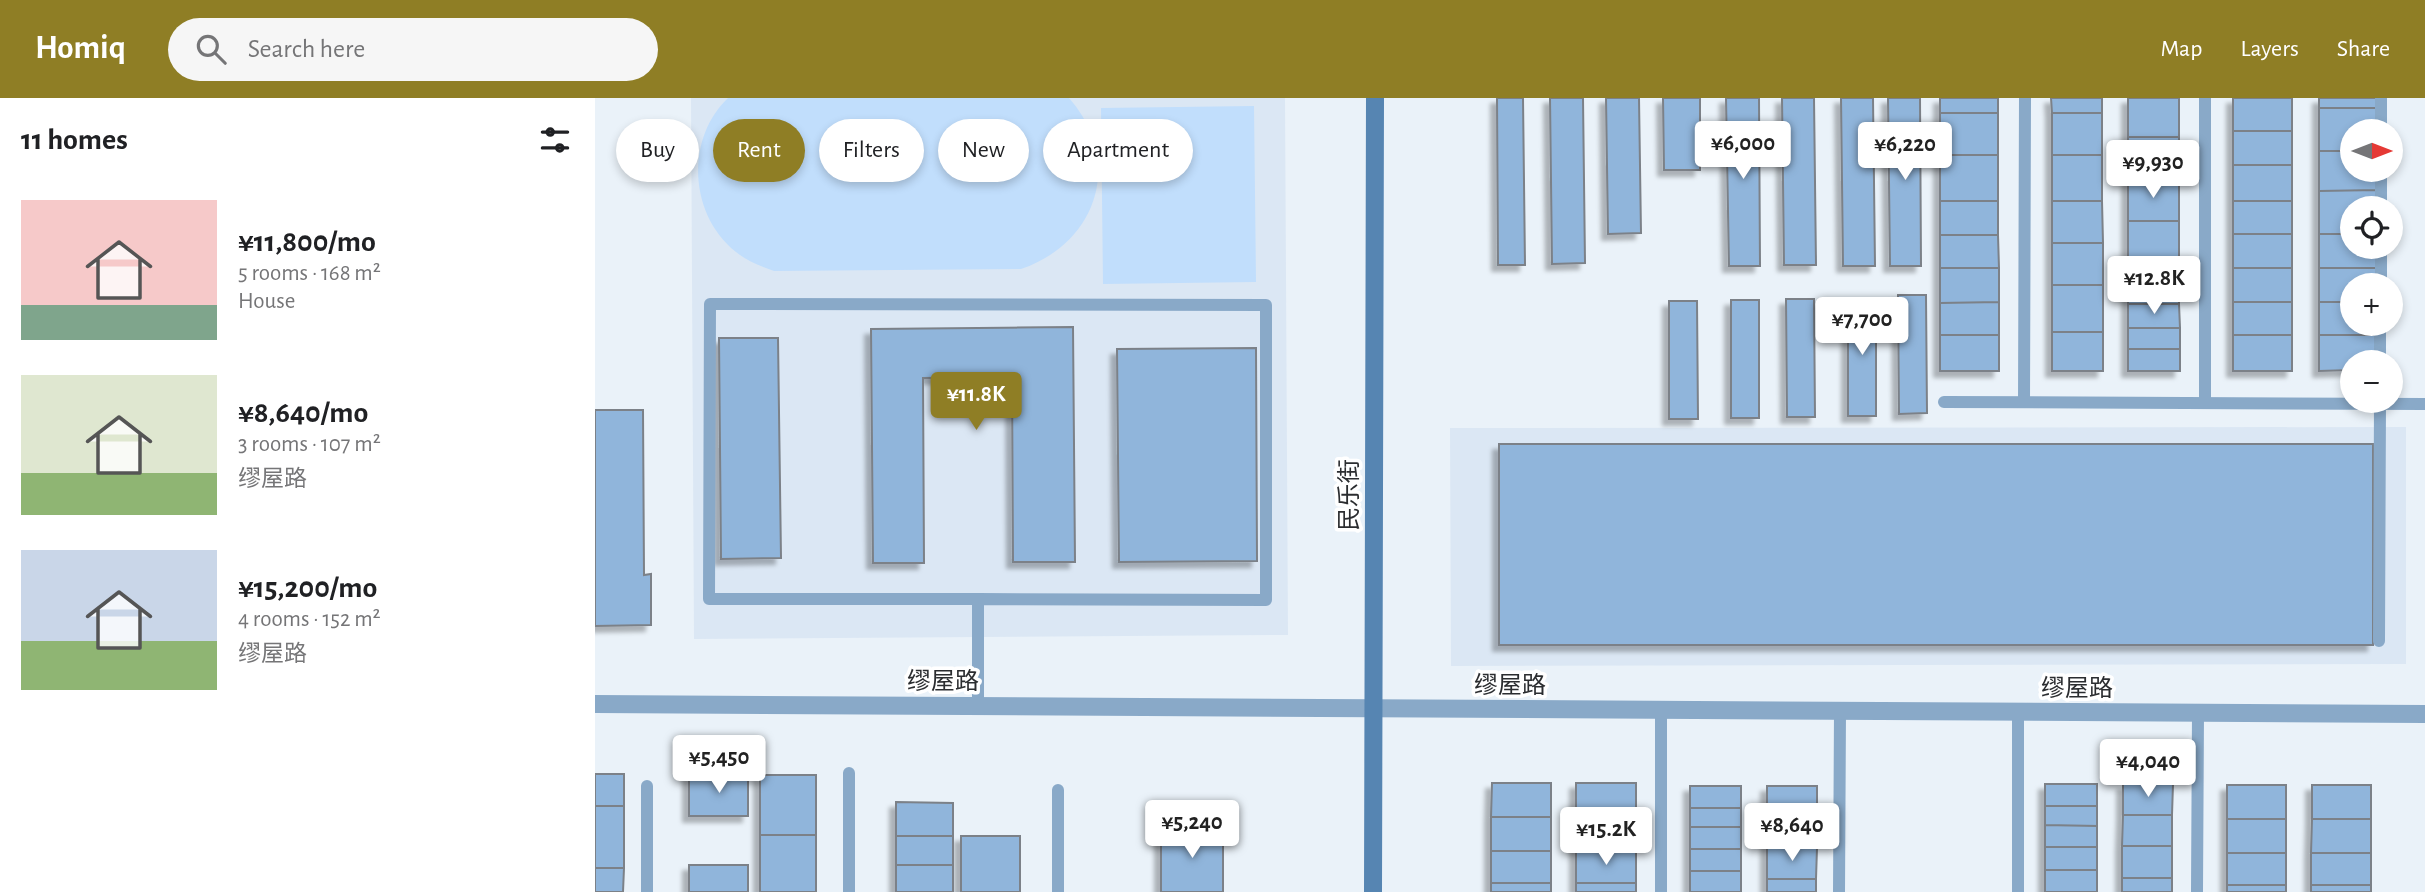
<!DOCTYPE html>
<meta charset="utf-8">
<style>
body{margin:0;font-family:"Alegreya Sans","Noto Sans SC",sans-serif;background:#f6f6f6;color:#202124;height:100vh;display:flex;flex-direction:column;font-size:26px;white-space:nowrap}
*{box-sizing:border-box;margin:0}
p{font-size:23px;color:#757577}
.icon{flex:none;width:38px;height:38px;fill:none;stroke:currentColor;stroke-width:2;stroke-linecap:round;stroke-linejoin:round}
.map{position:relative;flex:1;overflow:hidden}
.details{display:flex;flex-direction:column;background:#fff;width:595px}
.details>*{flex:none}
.guide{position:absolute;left:21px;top:21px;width:665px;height:63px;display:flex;gap:14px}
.needle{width:46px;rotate:90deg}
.buttons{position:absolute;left:1745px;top:21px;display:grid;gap:14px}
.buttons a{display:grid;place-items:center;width:63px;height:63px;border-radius:50%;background:#fff;box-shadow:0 4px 10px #0003;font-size:35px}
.price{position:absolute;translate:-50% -60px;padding:0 16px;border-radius:7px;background:#fff;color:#222;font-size:23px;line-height:46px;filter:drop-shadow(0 2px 4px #0008)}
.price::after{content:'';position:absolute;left:50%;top:42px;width:21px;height:16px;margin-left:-10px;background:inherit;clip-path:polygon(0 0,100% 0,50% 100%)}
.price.current{background:#8f7e25;color:#fff}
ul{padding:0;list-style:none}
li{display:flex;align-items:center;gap:21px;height:175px;padding:0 21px}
li span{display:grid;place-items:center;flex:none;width:196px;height:140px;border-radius:0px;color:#555}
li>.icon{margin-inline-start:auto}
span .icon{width:84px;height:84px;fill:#fffc;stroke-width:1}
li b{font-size:30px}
h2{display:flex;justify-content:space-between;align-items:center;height:84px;padding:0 21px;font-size:30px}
.chip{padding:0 24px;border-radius:32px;background:#fff;box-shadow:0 4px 10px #0003;font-size:24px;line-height:63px}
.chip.current{background:#8f7e25;color:#fff}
header{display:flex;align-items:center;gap:42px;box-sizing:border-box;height:98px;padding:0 35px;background:#8f7e25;color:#fff}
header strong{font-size:33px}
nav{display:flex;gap:38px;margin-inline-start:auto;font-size:24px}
.search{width:490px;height:63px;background:#f6f6f6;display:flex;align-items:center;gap:18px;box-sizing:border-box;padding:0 24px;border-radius:38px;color:#757577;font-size:26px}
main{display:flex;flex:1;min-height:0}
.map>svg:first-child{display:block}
.built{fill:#dbe7f4}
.green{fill:#c1defc}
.building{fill:#90b5db;stroke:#7b8188;stroke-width:2;filter:url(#shadow)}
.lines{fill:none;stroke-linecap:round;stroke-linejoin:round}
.lane{stroke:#89a9c8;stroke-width:12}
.street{stroke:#89a9c8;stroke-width:18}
.secondary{stroke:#5685b2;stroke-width:18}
.labels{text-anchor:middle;stroke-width:7;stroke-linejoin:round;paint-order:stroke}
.street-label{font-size:24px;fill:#2b2d30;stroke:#fff}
</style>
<header>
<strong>Homiq</strong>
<div class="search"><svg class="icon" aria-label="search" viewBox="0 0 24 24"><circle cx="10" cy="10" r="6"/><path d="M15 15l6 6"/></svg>Search here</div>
<nav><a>Map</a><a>Layers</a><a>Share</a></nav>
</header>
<main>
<section class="details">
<h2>11 homes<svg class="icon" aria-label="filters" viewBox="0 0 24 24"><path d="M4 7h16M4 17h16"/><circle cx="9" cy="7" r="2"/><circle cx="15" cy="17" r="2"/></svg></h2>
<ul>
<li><span style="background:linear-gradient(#f6c9c9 75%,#7fa58c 0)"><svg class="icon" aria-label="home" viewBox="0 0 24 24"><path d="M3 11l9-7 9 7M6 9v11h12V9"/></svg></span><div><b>¥11,800/mo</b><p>5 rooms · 168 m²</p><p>House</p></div></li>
<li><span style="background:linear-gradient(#dfe7d0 70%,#8fb573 0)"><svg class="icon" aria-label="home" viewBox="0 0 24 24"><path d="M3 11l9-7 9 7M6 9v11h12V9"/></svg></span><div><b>¥8,640/mo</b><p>3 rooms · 107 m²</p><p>缪屋路</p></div></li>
<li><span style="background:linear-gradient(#c9d6e8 65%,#8fb573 0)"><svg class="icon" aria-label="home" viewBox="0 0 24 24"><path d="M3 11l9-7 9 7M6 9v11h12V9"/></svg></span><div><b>¥15,200/mo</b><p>4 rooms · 152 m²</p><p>缪屋路</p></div></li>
</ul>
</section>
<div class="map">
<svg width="1830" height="794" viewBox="0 0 1830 794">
<defs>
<filter id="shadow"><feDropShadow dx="-6" dy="6" stdDeviation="2" flood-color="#0004"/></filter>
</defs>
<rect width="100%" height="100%" fill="#eaf2f9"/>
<path class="built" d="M96 0H690L693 537 99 541Z
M1811 329V566L856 568 855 330Z"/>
<path class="green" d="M133 0H474C529 62 503 145 426 171L179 173C165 168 152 163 141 154 94 117 90 41 133 0Z
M659 8 661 184 508 186 506 10Z"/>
<path class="building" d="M902 0H928L930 167H903Z
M955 0H988L990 165 957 166Z
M1011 0H1044L1046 135 1013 136Z
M1068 0H1105V72H1069Z
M1131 0H1164L1165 168H1134Z
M1187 0H1219L1221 167H1189Z
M1246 0H1278L1280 168H1248Z
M1293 0H1325L1326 168H1295Z
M1345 0H1403V15H1345Z
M1456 0H1507V15H1457Z
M1533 0H1584V39H1533Z
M1638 0H1697V33H1638Z
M1724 0H1782V10H1724Z
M1724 10H1782V33H1757V53H1724Z
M1345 15H1403V57H1345Z
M1457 15H1507V57H1457Z
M1638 33H1697V67H1638Z
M1533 39H1584V80H1533Z
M1724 53H1757V72H1782V92L1724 93Z
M1345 57H1403V103H1345Z
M1457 57H1507V103H1457Z
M1638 67H1697V103H1638Z
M1533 80H1584V123H1533Z
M1782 92V110H1757V136H1724V93Z
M1345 103H1403V137H1345Z
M1457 103H1507L1508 145H1457Z
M1638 103H1697V136H1638Z
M1533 123H1584V164H1533Z
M1638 136H1697V170H1638Z
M1724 136H1757V149H1782V170H1724Z
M1345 137H1403L1404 170H1345Z
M1457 145H1508V187H1457Z
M1533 164H1584V186H1533Z
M1345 170H1404V204L1345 205Z
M1638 170H1697V204H1638Z
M1724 170H1782V187H1757V204H1724Z
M1533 186H1584V206H1533Z
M1457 187H1508V234H1457Z
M1303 197H1331L1332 315 1304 316Z
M1253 200H1281V318H1253Z
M1191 201H1219L1220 319H1192Z
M1136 202H1164V320H1136Z
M1074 203H1102L1103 321H1074Z
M1404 204V237H1345V205Z
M1638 204H1697V237H1638Z
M1724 204H1757V226H1782V237H1724Z
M1533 206H1584L1585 230H1533Z
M478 229 480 464H418L417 279 328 280 329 465H278L276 231Z
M1533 230H1585V251H1533Z
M1457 234H1508V273H1457Z
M1345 237H1404V273H1345Z
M1638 237H1697V273H1638Z
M1724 237H1782V264H1757V272L1724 273Z
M124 240H183L186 460 126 461Z
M661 250 662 463 524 464 522 251Z
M1533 251H1585V273H1533Z
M0 312H48L49 477 56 476V527L0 528Z
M904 346H1778V547H904Z
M0 676H29V708H0Z
M94 676H153V718H94Z
M165 677H221V737H165Z
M897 685H956V719H896Z
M981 685H1041V719H981Z
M1450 686H1502V708H1450Z
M1528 686H1578L1577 717H1528Z
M1632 687H1691V721H1632Z
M1717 687H1776V721H1717Z
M1095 688H1146V710H1095Z
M1172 688H1222V718H1172Z
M301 704 358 705V738H301Z
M0 708H29V770H0Z
M1450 708H1502V728L1450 727Z
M1095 710H1146V729H1095Z
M1528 717H1577V748H1527Z
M1172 718H1222V750H1172Z
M896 719H956V753H896Z
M981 719H1041V754L981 753Z
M1632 721H1691V755H1632Z
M1717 721H1776V755H1716Z
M1450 727 1502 728V749H1450Z
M566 729H628V794H566Z
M1095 729H1146V751H1095Z
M165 737H221V794H165Z
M301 738H358V767H301Z
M366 738H425V794H366Z
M1527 748H1577V780H1527Z
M1450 749H1502V772H1450Z
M1172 750H1222L1221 781H1172Z
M1095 751H1146V773H1095Z
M896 753H956V785H896Z
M981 753 1041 754V785H981Z
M1632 755H1691V787H1632Z
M1716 755H1776V787H1716Z
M94 767H153V794H94Z
M301 767H358V794H301Z
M0 770H29L28 794H0Z
M1450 772H1502V794H1450Z
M1095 773H1146V794H1095Z
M1527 780H1577V794H1527Z
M1172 781H1221V794H1172Z
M896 785H956V794H896Z
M981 785H1041V794H981Z
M1632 787H1691V794H1632Z
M1716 787H1776V794H1716Z"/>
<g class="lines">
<path class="lane" d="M1786 33V0
M1786 110V72
M1786 187V149
M1785 264V226
M1349 304 1830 306
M1429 304 1430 0
M1610 305V0
M383 501H114L115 206 671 207V502L383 501V608
M1784 543 1785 303
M52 794V688
M254 794V675
M463 794V692
M1066 794V612
M1244 794 1245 613
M1423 794V614
M1602 794 1603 615"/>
<path class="street" d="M0 606 1830 616"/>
<path class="secondary" d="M778 794 780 0"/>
</g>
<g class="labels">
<g class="street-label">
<text transform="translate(754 397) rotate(-90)" y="8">民乐街</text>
<text x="348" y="591">缪屋路</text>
<text x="915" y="595">缪屋路</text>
<text x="1482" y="598">缪屋路</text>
</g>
</g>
</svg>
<div class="buttons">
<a><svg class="needle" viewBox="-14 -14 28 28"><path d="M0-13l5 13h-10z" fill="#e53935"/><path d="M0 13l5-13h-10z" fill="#757577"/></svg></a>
<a><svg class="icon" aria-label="locate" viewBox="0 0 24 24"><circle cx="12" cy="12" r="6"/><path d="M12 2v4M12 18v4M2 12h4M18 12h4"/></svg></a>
<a>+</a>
<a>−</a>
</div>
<b class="price" style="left:1148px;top:83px">¥6,000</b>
<b class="price" style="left:1310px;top:84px">¥6,220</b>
<b class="price" style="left:1558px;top:102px">¥9,930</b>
<b class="price" style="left:1559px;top:218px">¥12.8K</b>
<b class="price" style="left:1267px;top:259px">¥7,700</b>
<b class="price current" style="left:381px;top:334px">¥11.8K</b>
<b class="price" style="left:124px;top:697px">¥5,450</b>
<b class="price" style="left:1553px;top:701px">¥4,040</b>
<b class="price" style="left:597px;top:762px">¥5,240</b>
<b class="price" style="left:1197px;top:765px">¥8,640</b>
<b class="price" style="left:1011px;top:769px">¥15.2K</b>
<div class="guide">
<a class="chip">Buy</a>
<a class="chip current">Rent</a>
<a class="chip">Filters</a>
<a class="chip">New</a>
<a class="chip">Apartment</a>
</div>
</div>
</main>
